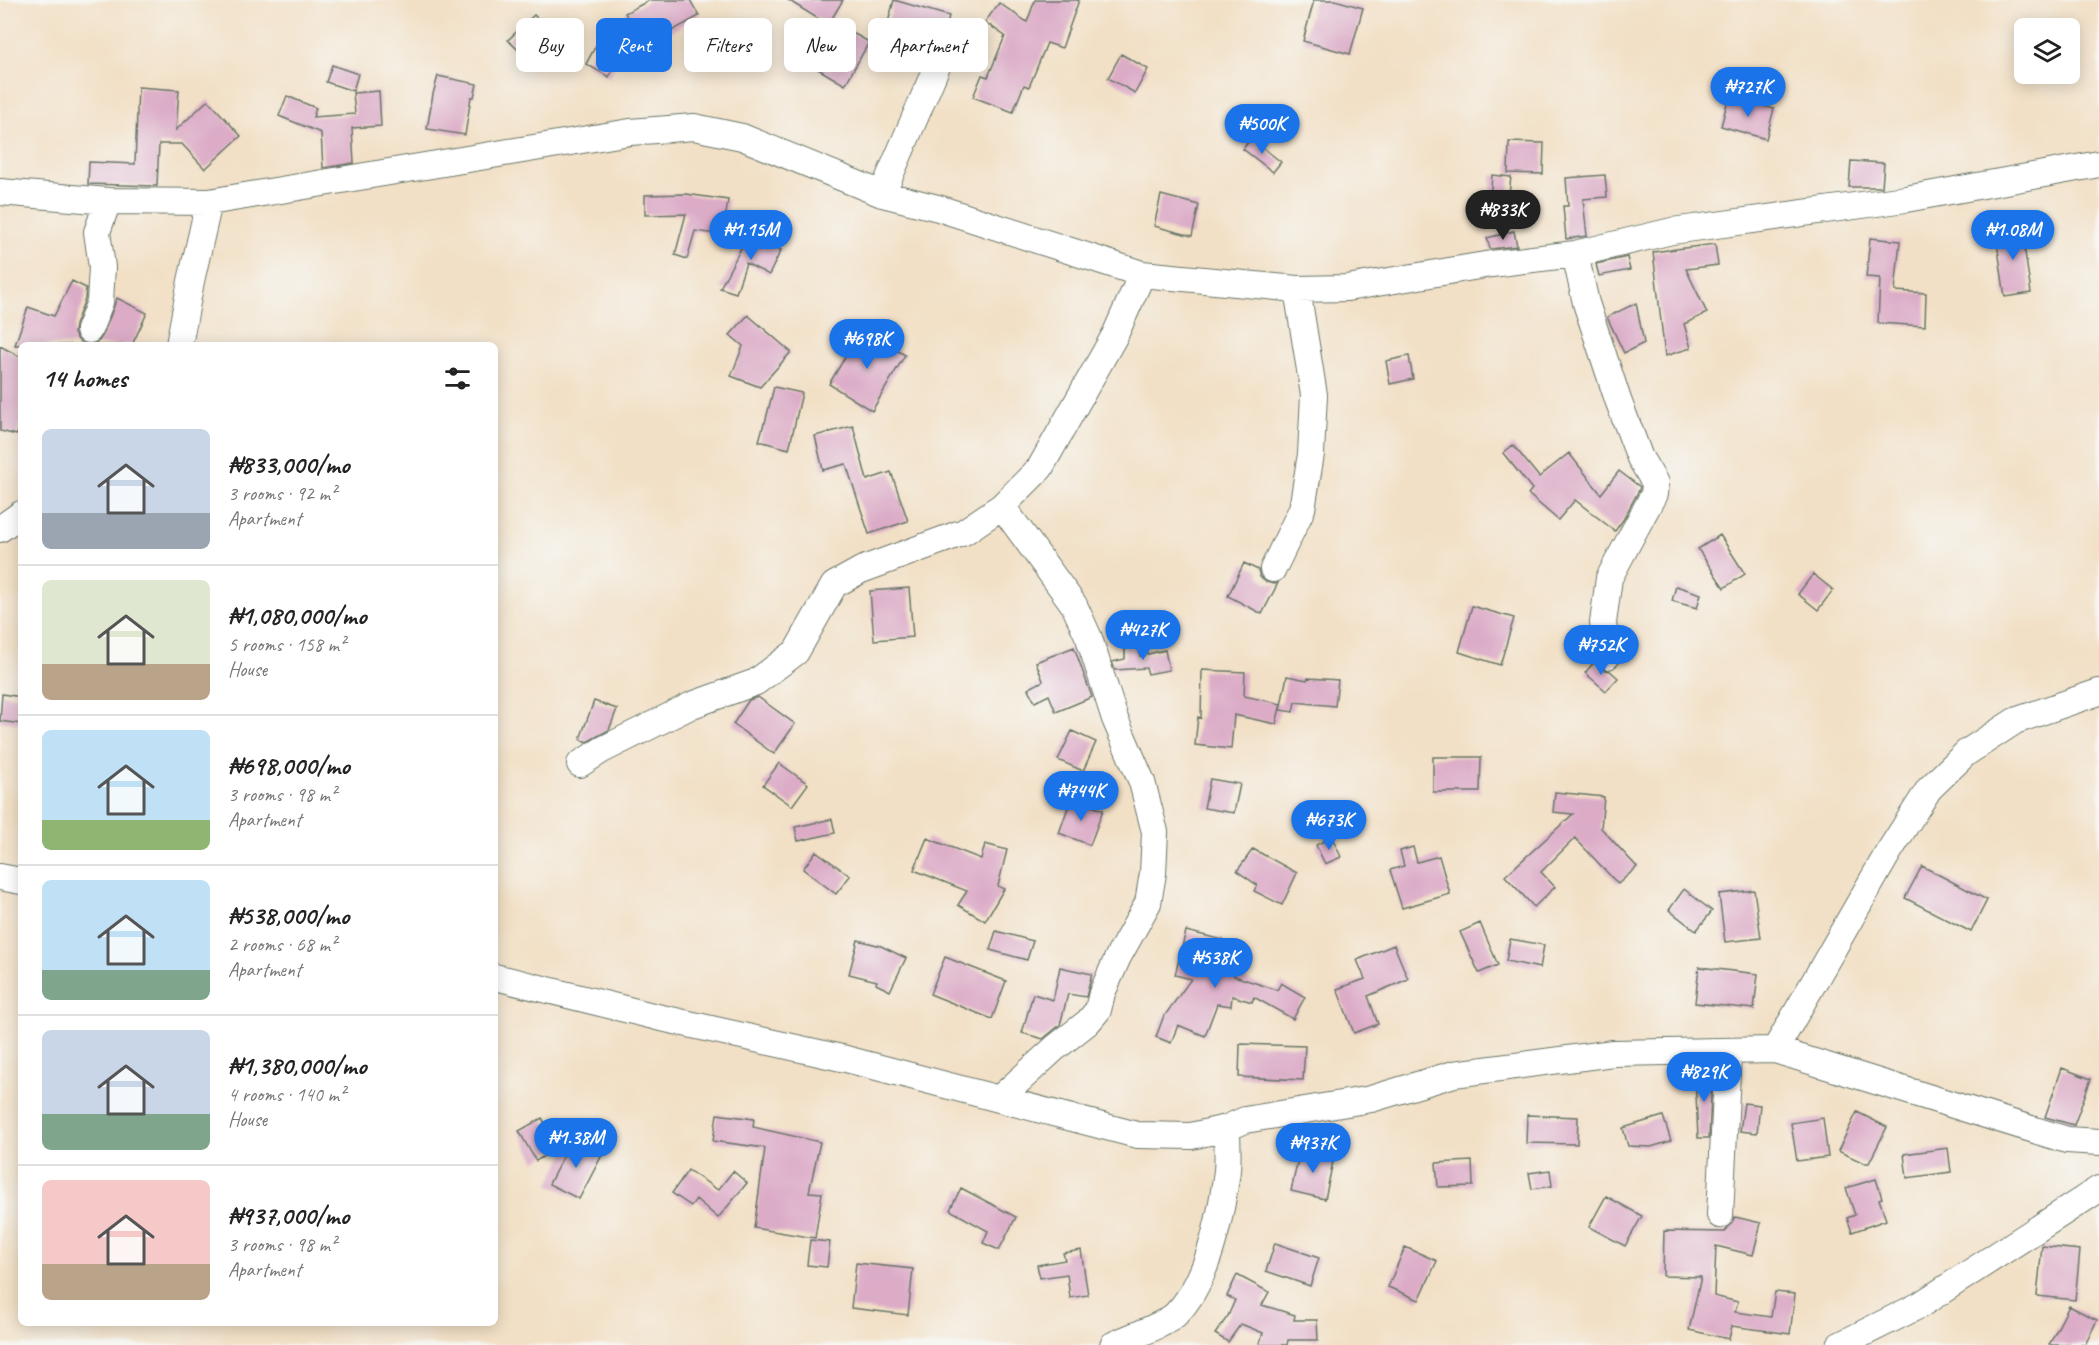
<!DOCTYPE html>
<meta charset="utf-8">
<style>
body{margin:0;font-family:Caveat,sans-serif;background:#f2f2f2;color:#222;height:100vh;display:flex;flex-direction:column;font-size:22px;white-space:nowrap}
*{box-sizing:border-box;margin:0}
p{font-size:20px;color:#767676}
.icon{flex:none;width:33px;height:33px;fill:none;stroke:currentColor;stroke-width:2;stroke-linecap:round;stroke-linejoin:round}
.map{position:relative;flex:1;overflow:hidden}
.side{position:absolute;left:18px;top:342px;width:480px;height:984px;display:flex;flex-direction:column;background:#fff;border-radius:9px;box-shadow:0 3px 15px #0003}
.side>*{flex:none}
.hud{position:absolute;left:516px;top:18px;width:570px;height:54px;display:flex;gap:12px}
.tools{position:absolute;left:2014px;top:18px;display:grid;gap:12px}
.tools a{display:grid;place-items:center;width:66px;height:66px;border-radius:9px;background:#fff;box-shadow:0 3px 15px #0003;font-size:30px}
.price{position:absolute;translate:-50% -51px;padding:0 14px;border-radius:21px;background:#1a73e8;color:#fff;font-size:20px;line-height:39px;filter:drop-shadow(0 2px 3px #0008)}
.price::after{content:'';position:absolute;left:50%;top:36px;width:18px;height:14px;margin-left:-9px;background:inherit;clip-path:polygon(0 0,100% 0,50% 100%)}
.price.selected{background:#222;color:#fff}
ul{padding:0;list-style:none}
li{display:flex;align-items:center;gap:18px;height:150px;padding:0 24px}
li+li{border-top:2px solid #e0e0e0}
li span{display:grid;place-items:center;flex:none;width:168px;height:120px;border-radius:9px;color:#555}
li>.icon{margin-inline-start:auto}
span .icon{width:72px;height:72px;fill:#fffc;stroke-width:1}
li b{font-size:26px}
h2{display:flex;justify-content:space-between;align-items:center;height:72px;padding:0 24px;font-size:26px}
.tag{padding:0 21px;border-radius:9px;background:#fff;box-shadow:0 3px 15px #0003;font-size:21px;line-height:54px}
.tag.selected{background:#1a73e8;color:#fff}
.map>svg:first-child{display:block}
.building{fill:#dcacc7}
.lines{fill:none;stroke-linecap:round;stroke-linejoin:round}
.minor-casing{stroke:#697667;stroke-width:28}
.minor{stroke:#fff;stroke-width:26}
</style>
<div class="map">
<svg width="2099" height="1345" viewBox="0 0 2099 1345">
<rect width="100%" height="100%" fill="#f6f6f2"/>
<filter id="ink" filterUnits="userSpaceOnUse"><feTurbulence type="fractalNoise" baseFrequency=".0167" numOctaves="2"/><feDisplacementMap in="SourceGraphic" scale="12" xChannelSelector="R" yChannelSelector="G"/><feConvolveMatrix kernelMatrix="1 2 1 2 8 2 1 2 1" color-interpolation-filters="sRGB"/></filter>
<filter id="wash" filterUnits="userSpaceOnUse"><feTurbulence type="fractalNoise" baseFrequency=".008" numOctaves="4" result="noise"/><feDisplacementMap in="SourceGraphic" scale="24" xChannelSelector="R" yChannelSelector="G"/><feGaussianBlur stdDeviation="1.35" result="paint"/><feColorMatrix in="noise" values="0 0 0 0 0 0 0 0 0 0 0 0 0 0 0 0 0 1.4 0 .05"/><feComposite in="paint" operator="in"/></filter>
<g filter="url(#wash)">
<rect width="100%" height="100%" fill="#f2e0c6"/>
<g id="blocks">
<path class="building" d="M650 0H690L699 16 643 47 625 13Z
M788 0H843L828 25Z
M894 0 949 16 946 28 938 31 931 43 886 30Z
M1035 0H1079L1062 48 1047 43 1029 87 1024 85 1013 112 973 97 982 75 988 77 1005 36 985 22 999 3 1027 22Z
M1314 0H1335L1363 8 1350 54 1303 41Z
M534 15 549 30 523 55 508 40Z
M842 27 869 42 845 85 818 69Z
M600 38 623 50 609 77 586 64Z
M1121 54 1148 69 1135 93 1108 78Z
M332 65 358 74 353 91 326 82Z
M438 76 477 84 474 97H471L465 135 427 129 433 94Z
M138 87 179 90 176 130 208 100 241 136 205 169 182 144H159L157 186 88 184 89 162 135 164Z
M379 91 381 126 352 128 354 163 323 168 321 133 279 116 287 96 316 108 313 117 355 114 353 93Z
M1729 96 1774 109 1766 139 1721 126Z
M1251 138 1281 162 1273 172 1243 149Z
M1509 142 1544 143 1543 174 1508 173Z
M1851 161 1884 163 1882 187H1849Z
M1492 175 1511 177 1507 212 1489 211Z
M1605 175 1607 197 1583 199 1587 236 1566 239 1563 206H1568L1566 178Z
M686 194 728 200 723 235 695 231 687 259 675 255 686 214 645 215V195Z
M1161 195 1199 205 1192 236 1154 226Z
M2021 225 2031 293 2005 297 1995 229Z
M1514 231 1517 246 1490 249 1487 238Z
M749 233 781 250 769 275 746 263 736 293 720 288Z
M1870 238 1900 241 1895 291 1926 293 1925 326 1878 323 1880 278 1866 277Z
M1715 244 1718 265 1686 269 1707 313 1684 324 1691 348 1665 356 1653 252Z
M1627 257 1630 270 1599 276 1596 264Z
M72 281 86 288 85 299 75 325 74 333 78 340 83 344 91 345 99 341 103 335 117 298 147 313 132 345H15L28 307 54 316Z
M1636 303 1644 343 1624 353 1607 317Z
M748 315 791 352 760 387 731 376 743 346 730 335Z
M862 329 905 355 872 411 829 384Z
M0 346 21 357V418L17 435 0 431Z
M1409 356 1413 379 1390 384 1386 361Z
M774 387 802 393 789 449 759 441 764 423H765Z
M853 426 867 480 891 472 908 521 869 534 846 464 823 470 815 436Z
M1513 445 1539 477 1569 453 1601 494 1619 471 1640 487 1639 490 1623 520 1615 531 1575 500 1558 520 1528 494 1532 489 1503 453Z
M1720 535 1745 574 1724 588 1698 549Z
M1244 563 1258 570 1260 577 1266 582 1274 584 1278 583 1262 614 1228 596Z
M1813 574 1833 590 1818 610 1798 594Z
M1676 586 1701 594 1697 608 1672 601Z
M909 588 913 637 874 640 870 591Z
M1472 606 1514 618 1500 665 1459 652Z
M1074 647 1092 697 1056 712 1049 695 1035 702 1028 689 1043 681 1036 662Z
M1125 647H1140V656L1165 650 1169 670 1148 674 1146 668 1115 670 1112 662 1125 659Z
M1594 662 1601 669 1610 671 1618 678 1606 691 1585 673Z
M1202 670 1245 672 1244 696 1281 704 1276 724 1234 715 1231 749 1195 745 1198 717 1201 718Z
M1287 676 1307 680 1308 678 1338 680 1335 706 1295 702 1293 712 1280 710Z
M2 694 21 697V724L0 721Z
M758 697 795 724 774 754 733 724 749 700Z
M594 701 617 709 609 730 587 742 580 739Z
M1072 731 1096 742 1083 771 1058 760Z
M1433 757H1481L1480 792H1433Z
M779 763 808 784 792 806 763 785Z
M1210 779 1240 784 1234 813 1204 808Z
M1555 792 1604 797 1601 828 1637 867 1618 884 1575 838 1541 872 1555 887 1534 907 1505 876 1573 814 1553 812Z
M1071 799 1103 810 1090 845 1059 833Z
M832 819 835 833 798 841 795 827Z
M1332 837 1341 857 1325 864 1316 845Z
M927 838 981 859 985 844 1007 850 998 886 1004 889 985 921 958 905 967 891 914 870Z
M1413 847 1417 862 1439 856 1450 894 1402 908 1390 870 1404 866 1400 851Z
M1253 849 1297 873 1282 905 1254 891 1257 885 1237 871Z
M816 851 850 876 836 894 803 869Z
M1922 866 1987 900 1971 932 1905 898Z
M1684 889 1712 911 1696 931 1669 910Z
M1754 890 1761 938 1725 942 1719 894Z
M1480 923 1498 965 1479 973 1460 932Z
M996 931 1033 941 1027 960 990 950Z
M1186 931 1223 940 1217 965 1235 967 1234 976 1277 990 1281 983 1305 997 1293 1019 1254 997 1252 1002 1232 996 1231 1006 1217 1004 1205 1036 1178 1025 1171 1043 1156 1037 1163 1018 1191 979 1175 975Z
M1510 939 1544 945 1540 968 1506 961Z
M858 940 881 946 906 958 890 991 876 984 877 981 849 974Z
M1394 945 1408 979 1368 996 1378 1024 1354 1033 1337 989 1365 979 1357 960Z
M945 957 1006 981 992 1019 930 994Z
M1060 967 1092 974 1086 997 1068 994 1060 1025 1043 1039 1022 1033 1033 994 1053 1000Z
M1699 967 1758 974 1754 1009 1695 1003Z
M1240 1044 1305 1046 1303 1080 1239 1077Z
M2062 1068 2091 1079 2074 1125 2045 1117Z
M1712 1072 1709 1138H1698L1695 1073Z
M1744 1103 1760 1105 1757 1133 1740 1131Z
M1857 1112 1887 1127 1869 1163H1864L1838 1151Z
M717 1114 754 1119 753 1127 820 1142 809 1192 822 1193 815 1238 754 1228 765 1148 713 1141Z
M1527 1115 1578 1117 1577 1144 1526 1143Z
M1663 1116 1671 1141 1651 1147 1628 1146 1623 1128Z
M542 1118 559 1147 536 1161 519 1131Z
M1823 1118 1828 1157 1797 1161 1791 1123Z
M571 1141H576L602 1155 579 1199 549 1184Z
M1948 1148 1951 1172 1907 1178 1904 1154Z
M1300 1150 1334 1157 1325 1199 1291 1191Z
M1472 1161 1473 1186 1438 1187 1436 1163Z
M688 1170 718 1190 733 1171 747 1183 718 1218 696 1199 691 1206 672 1193Z
M1550 1170 1552 1186 1532 1189 1529 1173Z
M1876 1179 1882 1198 1879 1199 1886 1220 1852 1232 1847 1218 1855 1215 1846 1188Z
M961 1188 1016 1217 999 1250 983 1243 988 1231 950 1210Z
M1606 1196 1642 1216 1625 1246 1589 1227Z
M1735 1217 1761 1223 1753 1255 1716 1246 1714 1296 1738 1302 1735 1312 1771 1317 1775 1292 1795 1294 1790 1334 1732 1326 1729 1339 1689 1330 1701 1277 1663 1276 1664 1231 1725 1232Z
M810 1240 830 1242 827 1267 807 1265Z
M1275 1243 1319 1258 1310 1286 1266 1271Z
M2042 1246 2080 1250 2075 1300 2037 1296Z
M1405 1247 1437 1261 1419 1300 1388 1287Z
M1081 1250 1088 1295 1070 1298 1067 1274 1040 1278 1037 1265 1065 1260 1063 1253Z
M856 1263 913 1269 908 1315 851 1308Z
M1237 1275 1269 1292 1262 1305 1295 1315 1294 1320H1317L1318 1340H1288L1287 1345H1259L1263 1333 1241 1324 1228 1342 1215 1334 1228 1316 1235 1300 1227 1296Z
M2069 1306 2097 1320 2085 1345H2049Z"/>
</g>
</g>
<g filter="url(#ink)">
<use href="#blocks" fill-opacity="0" stroke="#697667" stroke-width="1.5"/>
<g class="lines">
<g class="minor-casing">
<path id="minor" d="M0 192 108 201 209 202 630 132 694 127 742 137 882 194 938 208 1142 274 1297 289 1347 288 1491 264 1575 254 1672 231 1906 199 2099 164
M882 194 947 43
M1575 254 1586 303 1618 400 1640 458 1655 483 1654 494 1609 578 1603 623 1607 656
M89 330 100 302 102 267 97 232 108 201
M179 345 191 281 209 202
M0 529 21 514
M1273 569 1302 509 1311 454 1314 395 1297 289
M580 764 602 750 692 705 756 682 796 652 834 585 861 570 964 532 1002 506 1040 468 1115 335 1142 274
M0 877 21 881
M495 977 657 1017 846 1059 1137 1135 1191 1136 1227 1128 1245 1120 1371 1099 1454 1074 1613 1053 1775 1050 1888 853 1929 789 1966 753 2015 721 2099 692
M1775 1050 2067 1140 2099 1142
M999 1099 1055 1048 1088 1022 1098 1010 1102 993 1118 957 1148 903 1153 873 1155 832 1142 782 1115 719 1089 638 1074 605 1002 506
M1720 1215 1728 1052
M1113 1345C1129 1337 1163 1326 1175 1315 1207 1284 1220 1220 1226 1178 1229 1162 1227 1144 1227 1128
M1840 1345 1920 1305 2099 1189"/>
</g>
<use href="#minor" class="minor"/>
</g>
</g>
</svg>
<div class="tools">
<a><svg class="icon" aria-label="layers" viewBox="0 0 24 24"><path d="M12 4l9 5-9 5-9-5zM3 14l9 5 9-5"/></svg></a>
</div>
<b class="price" style="left:1748px;top:118px">₦727K</b>
<b class="price" style="left:1262px;top:155px">₦500K</b>
<b class="price selected" style="left:1503px;top:241px">₦833K</b>
<b class="price" style="left:751px;top:261px">₦1.15M</b>
<b class="price" style="left:2013px;top:261px">₦1.08M</b>
<b class="price" style="left:867px;top:370px">₦698K</b>
<b class="price" style="left:1143px;top:661px">₦427K</b>
<b class="price" style="left:1601px;top:676px">₦752K</b>
<b class="price" style="left:1081px;top:822px">₦744K</b>
<b class="price" style="left:1329px;top:851px">₦673K</b>
<b class="price" style="left:1215px;top:989px">₦538K</b>
<b class="price" style="left:1704px;top:1103px">₦829K</b>
<b class="price" style="left:576px;top:1169px">₦1.38M</b>
<b class="price" style="left:1313px;top:1174px">₦937K</b>
<div class="hud">
<a class="tag">Buy</a>
<a class="tag selected">Rent</a>
<a class="tag">Filters</a>
<a class="tag">New</a>
<a class="tag">Apartment</a>
</div>
<section class="side">
<h2>14 homes<svg class="icon" aria-label="filters" viewBox="0 0 24 24"><path d="M4 7h16M4 17h16"/><circle cx="9" cy="7" r="2"/><circle cx="15" cy="17" r="2"/></svg></h2>
<ul>
<li><span style="background:linear-gradient(#c9d6e8 70%,#9aa5b1 0)"><svg class="icon" aria-label="home" viewBox="0 0 24 24"><path d="M3 11l9-7 9 7M6 9v11h12V9"/></svg></span><div><b>₦833,000/mo</b><p>3 rooms · 92 m²</p><p>Apartment</p></div></li>
<li><span style="background:linear-gradient(#dfe7d0 70%,#b9a48a 0)"><svg class="icon" aria-label="home" viewBox="0 0 24 24"><path d="M3 11l9-7 9 7M6 9v11h12V9"/></svg></span><div><b>₦1,080,000/mo</b><p>5 rooms · 158 m²</p><p>House</p></div></li>
<li><span style="background:linear-gradient(#bfe0f5 75%,#8fb573 0)"><svg class="icon" aria-label="home" viewBox="0 0 24 24"><path d="M3 11l9-7 9 7M6 9v11h12V9"/></svg></span><div><b>₦698,000/mo</b><p>3 rooms · 98 m²</p><p>Apartment</p></div></li>
<li><span style="background:linear-gradient(#bfe0f5 75%,#7fa58c 0)"><svg class="icon" aria-label="home" viewBox="0 0 24 24"><path d="M3 11l9-7 9 7M6 9v11h12V9"/></svg></span><div><b>₦538,000/mo</b><p>2 rooms · 68 m²</p><p>Apartment</p></div></li>
<li><span style="background:linear-gradient(#c9d6e8 70%,#7fa58c 0)"><svg class="icon" aria-label="home" viewBox="0 0 24 24"><path d="M3 11l9-7 9 7M6 9v11h12V9"/></svg></span><div><b>₦1,380,000/mo</b><p>4 rooms · 140 m²</p><p>House</p></div></li>
<li><span style="background:linear-gradient(#f6c9c9 70%,#b9a48a 0)"><svg class="icon" aria-label="home" viewBox="0 0 24 24"><path d="M3 11l9-7 9 7M6 9v11h12V9"/></svg></span><div><b>₦937,000/mo</b><p>3 rooms · 98 m²</p><p>Apartment</p></div></li>
</ul>
</section>
</div>
